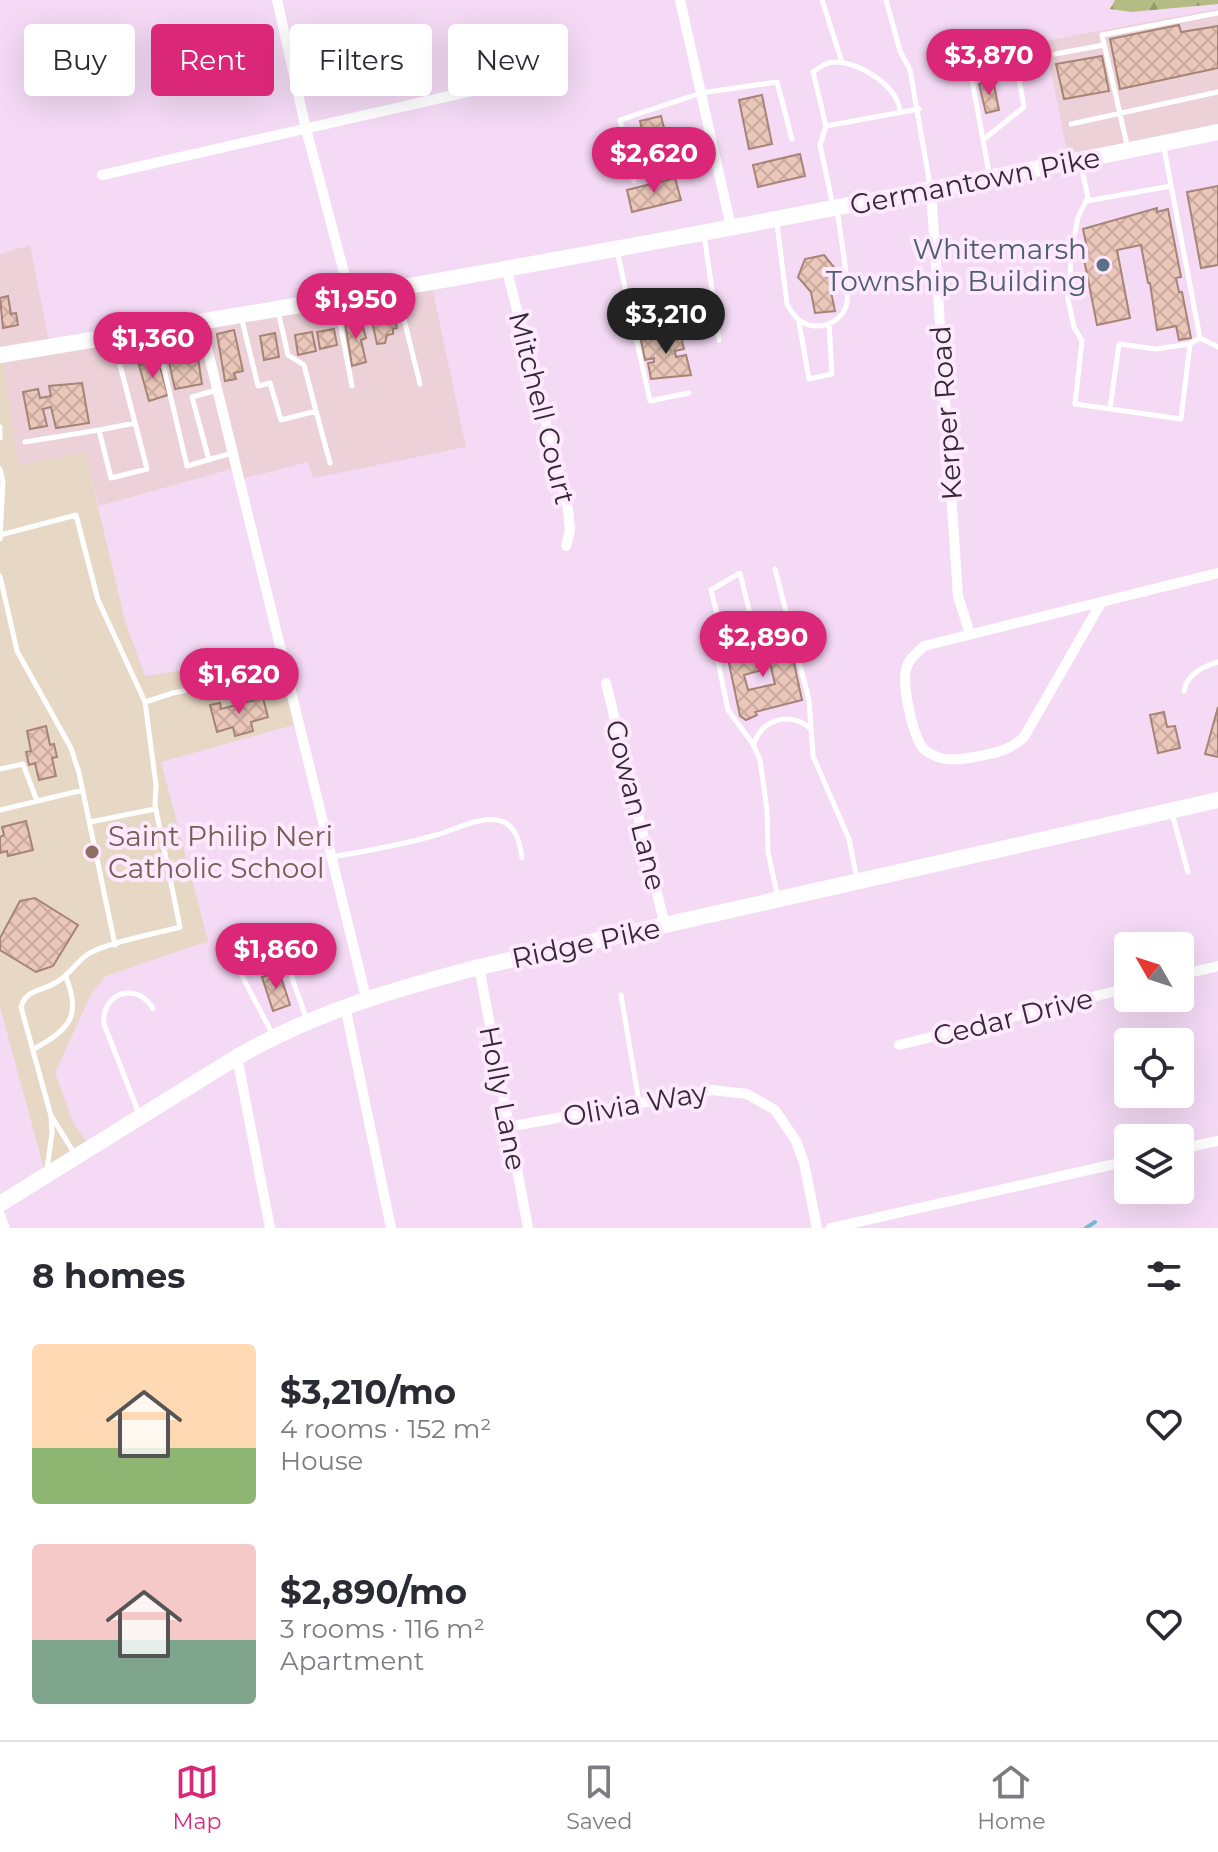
<!DOCTYPE html>
<meta charset="utf-8">
<style>
body{margin:0;font-family:Montserrat,sans-serif;background:#f7f7f7;color:#2b2b33;height:100vh;display:flex;flex-direction:column;font-size:30px;white-space:nowrap}
*{box-sizing:border-box;margin:0}
p{font-size:26px;color:#7c7c81}
.icon{flex:none;width:44px;height:44px;fill:none;stroke:currentColor;stroke-width:2;stroke-linecap:round;stroke-linejoin:round}
.map{position:relative;height:1228px;overflow:hidden}
.side{display:flex;flex-direction:column;background:#fff;flex:1}
.side>*{flex:none}
.top-card{position:absolute;left:24px;top:24px;width:800px;height:72px;display:flex;gap:16px}
.needle{width:52px;rotate:309deg}
.fabs{position:absolute;left:1114px;top:932px;display:grid;gap:16px}
.fabs a{display:grid;place-items:center;width:80px;height:80px;border-radius:8px;background:#fff;box-shadow:0 8px 32px #0002;font-size:40px}
.price{position:absolute;translate:-50% -68px;padding:0 18px;border-radius:28px;background:#db2777;color:#fff;font-size:26px;line-height:52px;filter:drop-shadow(0 2px 4px #0008)}
.price::after{content:'';position:absolute;left:50%;top:48px;width:24px;height:18px;margin-left:-12px;background:inherit;clip-path:polygon(0 0,100% 0,50% 100%)}
.price.active{background:#222;color:#fff}
ul{padding:0;list-style:none}
li{display:flex;align-items:center;gap:24px;height:200px;padding:0 32px}
li span{display:grid;place-items:center;flex:none;width:224px;height:160px;border-radius:8px;color:#555}
li>.icon{margin-inline-start:auto}
span .icon{width:96px;height:96px;fill:#fffc;stroke-width:1}
li b{font-size:34px}
h2{display:flex;justify-content:space-between;align-items:center;height:96px;padding:0 32px;font-size:34px}
.chip{padding:0 28px;border-radius:8px;background:#fff;box-shadow:0 8px 32px #0002;font-size:28px;line-height:72px}
.chip.active{background:#db2777;color:#fff}
.tab-bar{display:flex;justify-content:space-around;align-items:center;height:112px;border-top:2px solid #e1e1e2;background:#fff;font-size:22px;color:#7c7c81}
.tab-bar a{display:grid;justify-items:center;gap:4px}
.tab-bar .active{color:#db2777}
.map>svg:first-child{display:block}
.commercial{fill:#ecd2d8}
.education{fill:#e7d7c5}
.forest{fill:url(#forest-firs)}
.lines{fill:none;stroke-linecap:round;stroke-linejoin:round}
.stream{stroke:#76b9d3;stroke-width:4}
.building{fill:url(#building-cross-hatch);stroke:#a68477;stroke-width:2}
.lane{stroke:#fff;stroke-width:5}
.street{stroke:#fff;stroke-width:10}
.primary{stroke:#fff;stroke-width:16}
.service-dot{fill:#5c6f8a;stroke:#ffe9ff;stroke-width:3}
.education-dot{fill:#8d6e63;stroke:#ffe9ff;stroke-width:3}
.labels{text-anchor:middle;stroke-width:8;stroke-linejoin:round;paint-order:stroke}
.street-label{font-size:28px;fill:#342a34;stroke:#ffe9ff}
.service-label{font-size:28px;fill:#4e5e75;stroke:#ffe9ff;text-anchor:end}
.education-label{font-size:28px;fill:#785e54;stroke:#ffe9ff;text-anchor:start}
</style>
<div class="map">
<svg width="1218" height="1228" viewBox="0 0 1218 1228">
<defs>
<pattern id="forest-firs" width="22" height="20" patternUnits="userSpaceOnUse" patternTransform="scale(2)"><rect width="22" height="20" fill="#b5bc83"/><path d="M5 1l3.5 6h-7zM16 11l3.5 6h-7z" fill="#94996c"/></pattern>
<pattern id="building-cross-hatch" width="8" height="8" patternUnits="userSpaceOnUse" patternTransform="scale(2)"><rect width="8" height="8" fill="#ebc7b9"/><path d="M0 0l8 8M0 8l8-8" fill="none" stroke="#caaba0"/></pattern>
</defs>
<rect width="100%" height="100%" fill="#f4daf5"/>
<path class="commercial" d="M1218 9V132L1069 162 1045 41Z
M30 245 50 347 431 282 466 447 313 478 308 462 239 480 235 468 99 506 84 452 18 465 2 356 0 355V254Z"/>
<path class="education" d="M0 355H2L18 465 85 452 125 621 145 676 282 655 297 724 161 762 208 941 106 976 91 994 55 1073 73 1122 91 1149 46 1176 0 1007Z"/>
<path class="forest" d="M1115 0H1218V4L1131 12 1110 9Z"/>
<g class="lines">
<path class="stream" d="M1086 1228 1095 1222"/>
</g>
<path class="building" d="M1179 25 1181 32 1218 26V68L1120 89 1110 39Z
M1102 56 1109 91 1064 99 1056 64Z
M993 80 999 110 986 113 979 84Z
M762 95 772 144 749 149 739 100Z
M661 116 673 164 652 169 640 121Z
M800 154 805 176 758 187 753 165Z
M675 178 681 200 632 212 627 190Z
M1218 186V265L1201 268 1187 192Z
M1157 208V212L1168 209 1181 277 1176 278 1179 292H1182L1191 338 1179 340 1176 326 1157 330 1150 283H1148L1141 245 1117 250 1130 318 1097 325 1083 254 1088 253 1083 229Z
M824 255 837 271 830 287 835 311 815 313 811 292 798 277 805 259Z
M8 296 11 314 16 313 18 325 3 328 0 298Z
M390 318 395 319 397 328 393 329V334L387 335 385 343 377 344 372 321Z
M361 319 366 338 361 340 366 362 352 366 345 322Z
M334 329 337 345 320 349 317 332Z
M234 330 243 371 234 373 236 379 225 381 217 334Z
M312 332 316 351 298 355 295 335Z
M680 332 684 349 675 351 676 357 686 355 691 375 651 379 648 363 654 362V358L645 360 641 340Z
M275 333 279 357 264 360 260 336Z
M197 352 202 384 175 389 168 358Z
M158 360 168 395 149 401 139 365Z
M82 383 89 423 56 428 51 407 43 409 47 426 30 429 23 392 38 389 40 398 51 396 49 386Z
M759 640 766 669 744 675 748 690 775 684 768 655 791 649 802 700 755 712 757 715 746 720 740 716 726 649Z
M263 698 268 717 251 722 253 731 235 736 233 727 217 732 210 705 220 703 221 709Z
M1218 707V757L1205 754Z
M1164 712 1167 727 1175 726 1180 748 1158 753 1150 715Z
M46 726 50 745 54 744 57 757 52 758 56 776 39 780 35 763 29 765 26 752 31 751 27 731Z
M26 821 33 850 8 856 7 851 0 853V837L4 835 2 827Z
M35 898 78 925 53 966 36 972 0 950V938L20 901Z
M279 971 290 1005 273 1011 262 977Z"/>
<g class="lines">
<path class="lane" d="M822 0 842 62
M886 0 900 51 910 70 930 185
M1055 54 1104 45
M1071 124 1218 92
M826 126 919 109
M983 140 1024 107 1016 62 970 69 989 173
M1164 148 1200 338
M1128 149 1102 35 1218 13
M1080 161 1088 197 1078 217 1072 248 1068 300 1074 327 1082 341 1075 404 1181 419 1190 344 1200 338 1218 347
M634 181 620 120 701 93 777 82 792 139
M1087 201 1171 186
M777 224 787 304C793 316 801 325 815 326 829 327 845 317 847 302 850 284 839 229 837 208L832 201 820 145 826 126 813 72C820 67 826 62 835 62 860 62 898 86 900 112
M704 234 719 340
M617 250 631 315 671 307
M397 291 420 384
M336 302 352 386
M278 311 288 355 304 365 316 411
M631 315 650 401 689 393
M241 316 258 386 270 383 281 420 316 411 330 463
M799 322 809 379 832 374 829 324
M155 331 187 466 232 453
M1110 409 1119 344 1156 349 1190 344
M0 427V438
M99 430 135 423
M25 442 99 430 111 478 147 469 113 338
M209 460 192 397 217 390
M0 469 3 481 0 539
M0 535 76 515 98 600 145 702 156 785 155 805 180 927C155 934 109 942 88 954 76 962 69 976 55 983 42 991 26 989 21 1007L51 1116 52 1133 47 1169
M775 569 809 700 813 756 849 839 857 879
M0 576 17 651 71 748 79 773 115 945
M754 630 714 642 728 710 753 744 760 760 767 810 768 852 778 898
M723 639 711 590 740 573 754 630 766 643 793 637
M1184 691C1187 674 1202 667 1218 662
M145 702 173 693 284 671
M754 743C764 718 789 712 810 728
M0 769 23 764 37 801
M0 810 83 790
M1172 813 1188 872
M90 822 155 809
M332 857C367 851 402 845 436 835 455 830 477 817 497 820 516 823 520 843 522 858
M621 995 639 1102
M273 1035 240 972 284 955 307 1020
M34 1049C69 1029 82 1017 66 977
M139 1114 104 1024C101 992 138 981 153 1009
M52 1117 74 1153"/>
<path class="street" d="M277 0 306 129 350 295
M680 0 731 227
M102 175 480 89
M931 190 958 596 970 634
M507 271 568 509 570 530 566 546
M201 323 366 998
M1101 603 1024 737C1010 750 997 753 979 756 960 760 943 763 926 751 913 742 902 685 906 670 908 659 917 653 924 646L1218 573
M606 683 665 926
M479 967 528 1228
M1180 975 1218 966
M345 1006 391 1228
M899 1045 1128 988
M237 1057 270 1228
M507 1127 712 1090 747 1094 775 1110 796 1141 804 1163 817 1228
M1180 1149 1218 1141
M0 1215 5 1228
M831 1228 1128 1161"/>
<path class="primary" d="M0 355C408 289 813 215 1218 132
M0 1204 237 1057C318 1011 389 991 479 967L1218 800"/>
</g>
<circle class="service-dot" cx="1103" cy="265" r="8"/>
<circle class="education-dot" cx="92" cy="852" r="8"/>
<g class="labels">
<g class="street-label">
<text transform="translate(975 181) rotate(-11)" y="10">Germantown Pike</text>
<text transform="translate(542 408) rotate(76)" y="10">Mitchell Court</text>
<text transform="translate(946 413) rotate(-94)" y="10">Kerper Road</text>
<text transform="translate(636 805) rotate(76)" y="10">Gowan Lane</text>
<text transform="translate(586 943) rotate(-12)" y="10">Ridge Pike</text>
<text transform="translate(1013 1017) rotate(-14)" y="10">Cedar Drive</text>
<text transform="translate(503 1098) rotate(79)" y="10">Holly Lane</text>
<text transform="translate(635 1104) rotate(-10)" y="10">Olivia Way</text>
</g>
<g class="service-label">
<text x="1087" y="259">Whitemarsh<tspan x="1087" dy="32">Township Building</tspan></text>
</g>
<g class="education-label">
<text x="108" y="846">Saint Philip Neri<tspan x="108" dy="32">Catholic School</tspan></text>
</g>
</g>
</svg>
<div class="fabs">
<a><svg class="needle" viewBox="-14 -14 28 28"><path d="M0-13l5 13h-10z" fill="#e53935"/><path d="M0 13l5-13h-10z" fill="#7c7c81"/></svg></a>
<a><svg class="icon" aria-label="locate" viewBox="0 0 24 24"><circle cx="12" cy="12" r="6"/><path d="M12 2v4M12 18v4M2 12h4M18 12h4"/></svg></a>
<a><svg class="icon" aria-label="layers" viewBox="0 0 24 24"><path d="M12 4l9 5-9 5-9-5zM3 14l9 5 9-5"/></svg></a>
</div>
<b class="price" style="left:989px;top:97px">$3,870</b>
<b class="price" style="left:654px;top:195px">$2,620</b>
<b class="price" style="left:356px;top:341px">$1,950</b>
<b class="price active" style="left:666px;top:356px">$3,210</b>
<b class="price" style="left:153px;top:380px">$1,360</b>
<b class="price" style="left:763px;top:679px">$2,890</b>
<b class="price" style="left:239px;top:716px">$1,620</b>
<b class="price" style="left:276px;top:991px">$1,860</b>
<div class="top-card">
<a class="chip">Buy</a>
<a class="chip active">Rent</a>
<a class="chip">Filters</a>
<a class="chip">New</a>
</div>
</div>
<section class="side">
<h2>8 homes<svg class="icon" aria-label="filters" viewBox="0 0 24 24"><path d="M4 7h16M4 17h16"/><circle cx="9" cy="7" r="2"/><circle cx="15" cy="17" r="2"/></svg></h2>
<ul>
<li><span style="background:linear-gradient(#ffd9b3 65%,#8fb573 0)"><svg class="icon" aria-label="home" viewBox="0 0 24 24"><path d="M3 11l9-7 9 7M6 9v11h12V9"/></svg></span><div><b>$3,210/mo</b><p>4 rooms · 152 m²</p><p>House</p></div><svg class="icon" aria-label="heart" viewBox="0 0 24 24"><path d="M12 20l-8-8c-3-5 5-10 8-4 3-6 11-1 8 4z"/></svg></li>
<li><span style="background:linear-gradient(#f6c9c9 60%,#7fa58c 0)"><svg class="icon" aria-label="home" viewBox="0 0 24 24"><path d="M3 11l9-7 9 7M6 9v11h12V9"/></svg></span><div><b>$2,890/mo</b><p>3 rooms · 116 m²</p><p>Apartment</p></div><svg class="icon" aria-label="heart" viewBox="0 0 24 24"><path d="M12 20l-8-8c-3-5 5-10 8-4 3-6 11-1 8 4z"/></svg></li>
</ul>
</section>
<nav class="tab-bar">
<a class="active"><svg class="icon" aria-label="map" viewBox="0 0 24 24"><path d="M3 6l6-2 6 2 6-2v14l-6 2-6-2-6 2zM9 4v14M15 6v14"/></svg>Map</a>
<a><svg class="icon" aria-label="saved" viewBox="0 0 24 24"><path d="M7 4h10v16l-5-4-5 4z"/></svg>Saved</a>
<a><svg class="icon" aria-label="home" viewBox="0 0 24 24"><path d="M3 11l9-7 9 7M6 9v11h12V9"/></svg>Home</a>
</nav>
